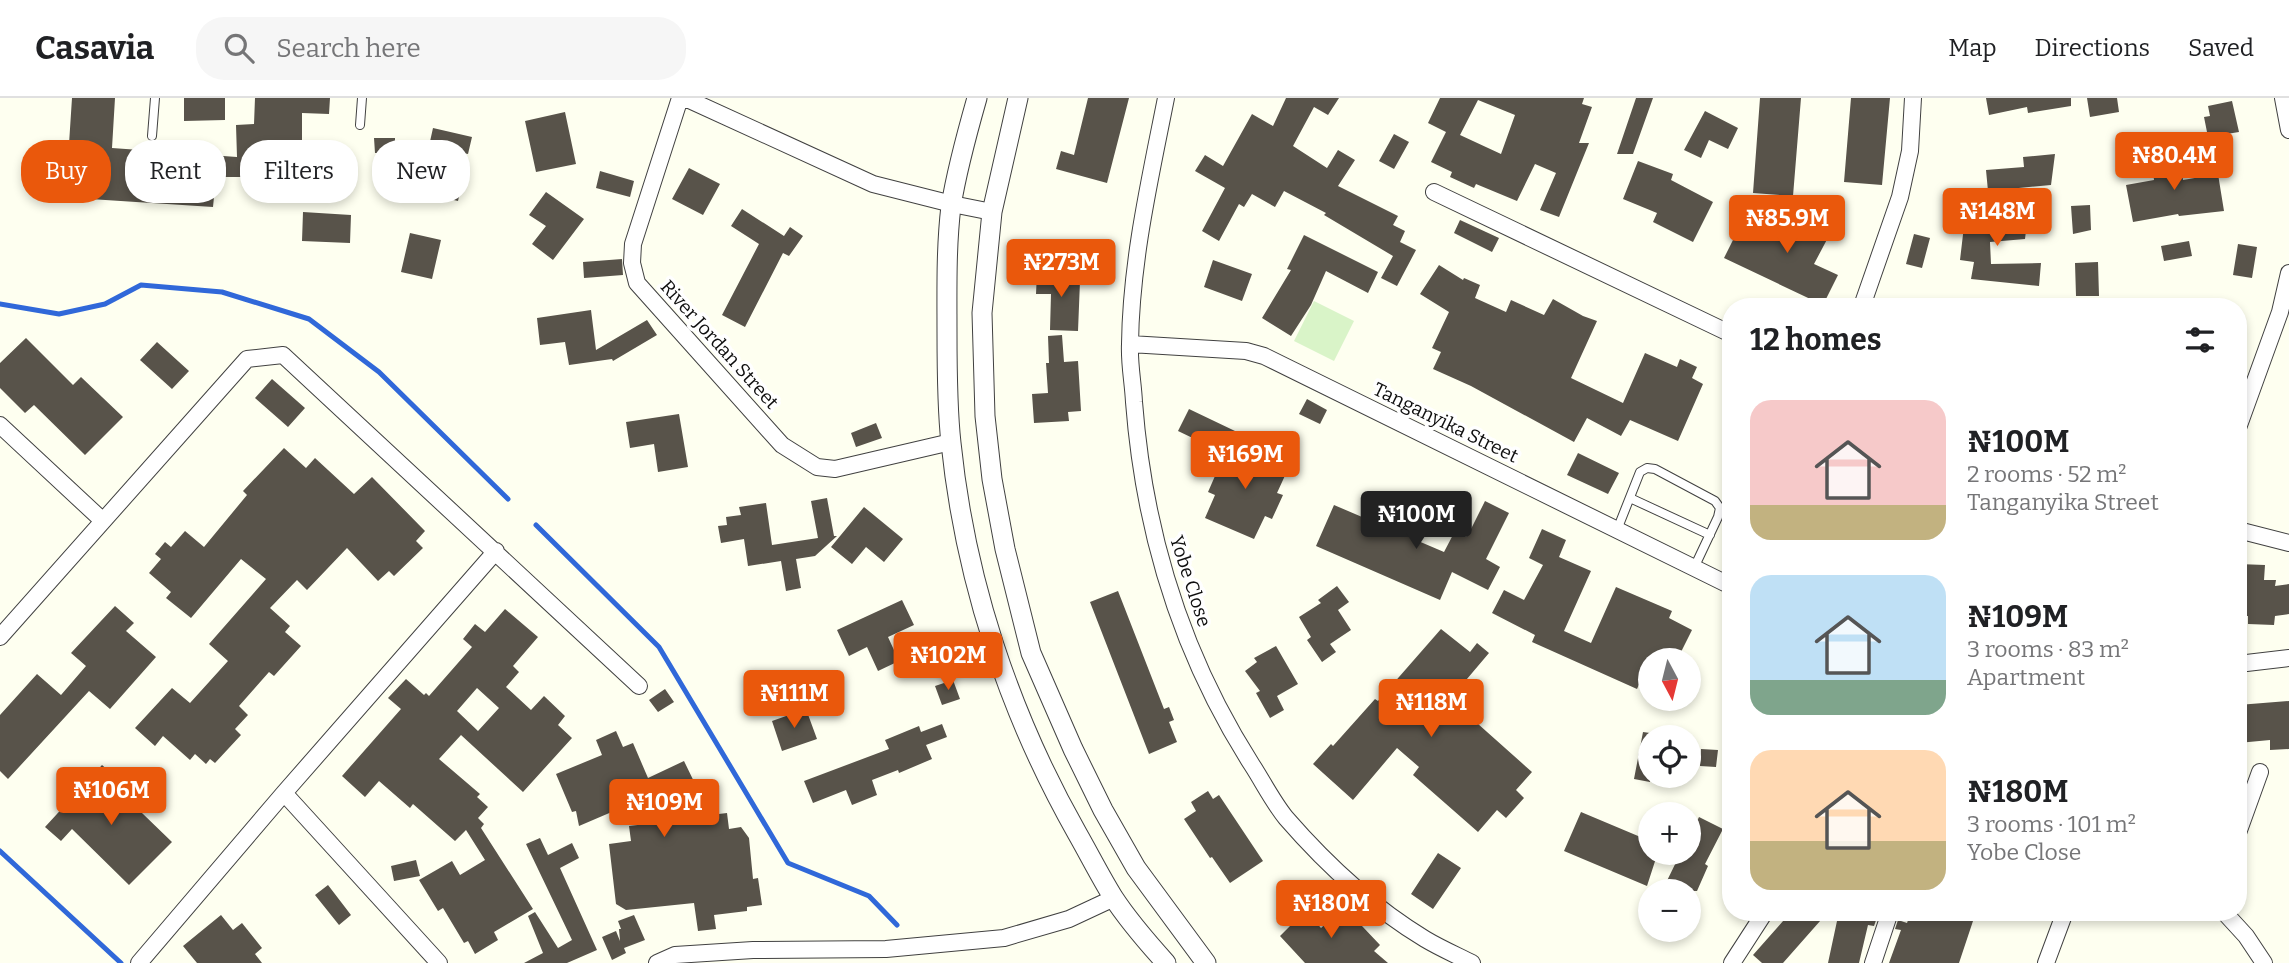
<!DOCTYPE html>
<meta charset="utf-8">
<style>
body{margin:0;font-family:Bitter,serif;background:#f6f6f6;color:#202124;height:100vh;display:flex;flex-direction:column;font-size:26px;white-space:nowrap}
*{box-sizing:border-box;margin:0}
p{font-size:23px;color:#757577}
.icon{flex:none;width:38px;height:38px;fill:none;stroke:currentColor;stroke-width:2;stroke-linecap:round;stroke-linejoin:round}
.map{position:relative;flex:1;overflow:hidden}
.drawer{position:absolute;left:1722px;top:200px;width:525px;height:623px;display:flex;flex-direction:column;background:#fff;border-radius:28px;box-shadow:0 4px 10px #0003}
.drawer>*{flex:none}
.guide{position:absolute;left:21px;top:42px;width:665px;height:63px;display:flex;gap:14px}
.needle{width:46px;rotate:173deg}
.buttons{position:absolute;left:1638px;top:550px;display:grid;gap:14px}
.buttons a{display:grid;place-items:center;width:63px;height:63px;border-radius:50%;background:#fff;box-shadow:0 4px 10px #0003;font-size:35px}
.price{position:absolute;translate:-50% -60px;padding:0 16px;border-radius:7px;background:#ea580c;color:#fff;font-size:23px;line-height:46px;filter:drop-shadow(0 2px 4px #0008)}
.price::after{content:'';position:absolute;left:50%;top:42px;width:21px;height:16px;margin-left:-10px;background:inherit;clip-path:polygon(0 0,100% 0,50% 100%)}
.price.current{background:#222;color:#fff}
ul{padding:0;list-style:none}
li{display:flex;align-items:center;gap:21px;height:175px;padding:0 28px}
li span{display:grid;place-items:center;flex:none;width:196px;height:140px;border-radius:21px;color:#555}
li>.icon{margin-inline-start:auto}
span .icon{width:84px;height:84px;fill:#fffc;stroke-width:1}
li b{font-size:30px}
h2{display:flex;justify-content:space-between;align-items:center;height:84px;padding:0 28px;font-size:30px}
.tag{padding:0 24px;border-radius:28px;background:#fff;box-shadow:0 4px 10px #0003;font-size:24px;line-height:63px}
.tag.current{background:#ea580c;color:#fff}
header{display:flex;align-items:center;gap:42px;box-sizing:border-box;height:98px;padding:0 35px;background:#fff;border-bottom:2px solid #e0e0e0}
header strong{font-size:33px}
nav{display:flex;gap:38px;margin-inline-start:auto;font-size:24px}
.search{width:490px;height:63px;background:#f6f6f6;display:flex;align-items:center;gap:18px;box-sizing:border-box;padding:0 24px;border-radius:28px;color:#757577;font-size:26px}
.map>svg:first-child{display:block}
.pitch{fill:#d9f4c8}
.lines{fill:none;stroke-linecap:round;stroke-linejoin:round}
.stream{stroke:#3068d9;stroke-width:5}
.building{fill:#58534a;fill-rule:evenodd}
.service-casing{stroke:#414141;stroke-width:10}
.minor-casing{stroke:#414141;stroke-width:18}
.tertiary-casing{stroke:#414141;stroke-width:21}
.service{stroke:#fff;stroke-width:8}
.minor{stroke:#fff;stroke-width:16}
.tertiary{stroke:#fff;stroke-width:19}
.labels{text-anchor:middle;stroke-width:7;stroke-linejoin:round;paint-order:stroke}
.street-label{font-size:19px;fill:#0e0e0e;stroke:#fff}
</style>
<header>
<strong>Casavia</strong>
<div class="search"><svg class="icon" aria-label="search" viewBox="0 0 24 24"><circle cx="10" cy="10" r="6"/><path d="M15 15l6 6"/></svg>Search here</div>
<nav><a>Map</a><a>Directions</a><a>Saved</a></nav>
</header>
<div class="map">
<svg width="2289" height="865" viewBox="0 0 2289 865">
<rect width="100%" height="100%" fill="#fefff0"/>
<path class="pitch" d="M1314 203 1354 223 1334 263 1294 243Z"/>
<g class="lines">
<path class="stream" d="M0 206 59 216 105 206 141 187 222 194 309 221 379 274 508 401
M536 427 659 549 788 765 869 798 897 827
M0 753 121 865"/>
</g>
<path class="building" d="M72 0H115L112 50 237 59 236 27 254 26 255 0H330L329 16 302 15V53L266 54V79H216L213 109 90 101 94 47 69 46Z
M184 0H225V22L184 23Z
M1088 0H1129L1107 85 1056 71 1061 53 1074 57Z
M1286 0H1339L1328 17 1314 9 1293 48 1327 70 1338 52 1355 62 1338 88 1398 118 1393 127 1405 133 1400 144 1416 152 1397 188 1381 180 1393 158 1324 117 1326 115 1284 93 1275 109 1252 96 1244 109 1239 106 1219 143 1202 133 1225 90 1195 73 1205 57 1223 68 1252 16 1273 28Z
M1440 0H1584L1582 6 1592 9 1579 45H1589L1559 119 1540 112 1556 75 1535 66 1517 103 1476 86 1474 90 1450 79 1452 74 1431 64 1446 34 1428 25ZM1478 2 1515 17 1501 56 1460 37Z
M1636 0H1653L1633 56H1617Z
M1760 0H1801L1793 98 1753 95Z
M1851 0H1890L1882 87 1844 84Z
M1986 0H2071V8L2028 15 2027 9 1989 17Z
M2087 0H2117L2119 14 2090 19Z
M2232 3 2239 34 2208 39 2204 19 2210 18 2208 8Z
M1705 13 1738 30 1728 51 1709 42 1701 60 1684 52Z
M565 14 576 66 536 74 525 23Z
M433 30 472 39 468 56 429 48Z
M1394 36 1409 44 1394 71 1379 63Z
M374 40H395V55H375Z
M2179 54 2183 82 2218 76 2224 113 2179 118 2178 116 2133 124 2126 87 2154 82 2151 58Z
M2055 56 2051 87 1988 93 1986 72 2024 69 2023 59Z
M1638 63 1673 76 1671 82 1713 104 1693 144 1653 124 1657 115 1623 101Z
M689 70 720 86 703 117 672 101Z
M600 73 634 83 630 99 596 90Z
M424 76 462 85 458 103 420 94Z
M546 94 584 121 553 162 532 146 546 128 529 117Z
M1782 107 1832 132 1814 166 1838 177 1823 207 1724 160 1739 130 1764 142Z
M2090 107 2091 132 2073 136 2071 108Z
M1977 110 2028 116 2025 141 1990 144 1991 166 2041 165 2039 188 1971 181 1974 164 1960 162 1964 128 1975 129Z
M742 111 784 138 790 129 803 138 789 158 783 155 745 229 722 217 759 146 731 128Z
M303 114 351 117 350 145 302 143Z
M1460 122 1499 140 1492 154 1454 135Z
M410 135 441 142 432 181 401 174Z
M1914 136 1930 140 1922 170 1906 166Z
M1304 137 1378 174 1368 195 1326 173 1311 207 1291 238 1262 220 1291 172 1287 171Z
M2189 143 2192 158 2164 163 2161 148Z
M2238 146 2257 149 2252 180 2233 177Z
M622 161 623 177 584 180 583 164Z
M1213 162 1252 176 1242 203 1204 189Z
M2098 164 2099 198H2076L2075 165Z
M1439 167 1463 182 1464 180 1480 187 1475 200 1506 214 1511 202 1544 217 1553 201 1583 218 1597 223 1571 280 1623 305 1645 255 1677 269 1680 261 1697 269 1692 280 1703 286 1678 343 1630 322 1621 338 1587 320 1574 344 1471 288 1433 271 1441 254 1432 250 1449 214 1420 196Z
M1037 174 1070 175V182L1080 183 1078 233 1050 232 1051 196H1036Z
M591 212 596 252 647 222 657 237 613 263 612 261 569 267 565 244 540 247 537 220Z
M1062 237 1064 264 1078 263 1081 313 1068 314 1069 323 1034 325 1032 296 1048 295 1046 265H1049L1048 238Z
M26 240 73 287 81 279 123 319 85 357 34 307 25 315 0 290V265Z
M157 244 189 273 172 291 140 262Z
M272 281 305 310 288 329 255 300Z
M1307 301 1327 312 1320 326 1299 316Z
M1189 311 1235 333 1224 355 1178 333Z
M679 316 688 369 658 374 654 346 630 350 626 324Z
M876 325 882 340 856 349 851 335Z
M1229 346 1288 371 1277 395 1283 397 1272 421 1265 418 1254 441 1205 420 1215 397 1208 394Z
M284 350 306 370 315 360 354 396 372 379 425 433 416 443 423 450 394 478 389 473 378 483 347 450 307 492 297 482 270 510 290 528 285 534 301 548 274 578 269 574 239 608 248 617 235 631 241 637 215 665 210 661 206 666 195 656 190 662 163 638 155 648 135 630 172 590 190 605 228 563 209 546 266 481 241 461 191 520 166 500 171 494 149 475 161 461 155 456 165 444 171 449 185 433 204 449 247 397 243 393Z
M1578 355 1619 375 1608 396 1567 377Z
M827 400 834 438H837L815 458 796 461 801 490 786 493 781 463 748 468 744 441 721 445 718 428 727 427 726 419 741 417 739 409 766 405 772 447 818 440 811 403Z
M1485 403 1509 415 1486 461 1500 469 1488 492 1452 474 1440 502 1316 448 1334 407 1444 454 1455 433 1466 439 1468 435H1469Z
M864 409 903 441 884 464 866 449 852 466 831 449Z
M1542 431 1566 442 1559 459 1591 473 1564 533 1591 545 1616 489 1672 513 1669 520 1692 532 1677 562H1650L1637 591 1532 544 1535 537 1492 515 1504 492 1524 502 1543 467 1529 460Z
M2238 466 2265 467 2264 482H2276L2275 488 2289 486V516L2275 518 2274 527 2248 526V518H2238Z
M1337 488 1349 504 1338 512 1351 532 1330 546 1336 554 1322 564 1307 542 1311 539 1299 519 1321 505 1318 502Z
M1118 493 1164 611 1169 609 1174 622 1169 624 1177 644 1149 656 1090 504Z
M902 502 914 527 888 539 899 563 878 573 867 549 849 558 837 532Z
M115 508 134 525 126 533 156 559 110 611 89 593 8 681 0 673V617L37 576 61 597 86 568 71 555Z
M505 511 538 539 513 568 519 574 506 589 531 612 544 598 565 618 558 627 572 640 523 694 461 637 439 661 480 696 477 699 488 709 478 720 484 726 481 730 533 811 494 834 498 842 475 856 468 843 464 845 443 810 438 813 419 782 452 763 460 777 485 762 466 732 455 743 413 706 410 710 379 683 365 699 342 678 401 611 388 600 406 581 424 597 426 595 429 598 472 549 463 541 475 526 485 534ZM477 590 499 610 478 633 457 613Z
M1441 531 1470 554 1477 545 1489 555 1450 601 1532 674 1516 692 1524 700 1506 720 1497 712 1478 734 1413 677 1419 669 1397 650 1353 702 1313 666 1331 646 1333 648 1375 601 1378 603Z
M1276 548 1298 586 1277 598 1284 612 1270 620 1256 595 1260 593 1245 573 1257 564 1254 560Z
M953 582 960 601 942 607 935 588Z
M665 591 674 604 658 614 649 602Z
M2289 603V651L2270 652V642L2238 645V607Z
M806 611 817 641 782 653 772 623Z
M942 626 947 639 926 647 932 661 899 675 898 672 872 682 877 697 852 707 846 692 813 705 804 683 889 651 885 642 919 628 921 634Z
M616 633 623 649 633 645 648 680 684 663 700 696 702 718 727 715 729 731 741 729 749 740 753 781 758 780 762 807 747 809V813L714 817 716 831 698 833 694 805 626 812 616 806 609 746 631 743 629 728 681 722 677 686 579 728 576 713 572 714 556 676 602 657 596 642Z
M1643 634 1650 635V684L1634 681Z
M1701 651 1718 652 1716 669 1700 668Z
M102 667 118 681 113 687 172 744 129 787 72 731 61 743 45 729Z
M1208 693 1213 701 1219 697 1263 763 1230 785 1212 759 1210 760 1184 721 1196 713 1191 704Z
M1581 714 1650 743V754H1658L1647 788 1564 753Z
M1699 719 1723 731 1705 766 1708 768 1697 793H1662L1681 754H1689V740Z
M540 740 548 757 572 745 579 760 560 770 597 852 567 865H524L543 855 528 818 535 814 558 850 572 842 526 746Z
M1438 755 1461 770 1433 811 1411 796Z
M416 762 420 778 394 783 391 768Z
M328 787 351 817 339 827 315 797Z
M1302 809 1321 830 1344 809 1380 847 1374 853 1388 865H1305L1280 838 1290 828 1286 824Z
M1791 814H1828L1783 865H1762L1753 857Z
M1837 814H1879L1874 828 1868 827 1859 865H1828L1837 823Z
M1911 814H1976L1959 865H1889L1901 832 1895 831 1898 822 1907 825Z
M221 817 233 832 242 825 262 850 255 856 262 865H197L183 848Z
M634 817 645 842 624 850 626 855 612 862 602 839 616 833 620 843 619 831H621L618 823Z"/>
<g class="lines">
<g class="service-casing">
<path id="service" d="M360 27 362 0
M152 38 155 0
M1630 400 1710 437
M1617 432 1640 374 1647 370 1655 371 1715 403 1720 410 1718 419 1694 470"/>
</g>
<g class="minor-casing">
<path id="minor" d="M680 0 633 146 632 165 637 185 782 347 817 369 835 371 951 344
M685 0 873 86 952 106 992 114
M1166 0C1150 81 1131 163 1130 246 1129 265 1133 284 1134 304 1144 434 1181 556 1252 667 1263 684 1273 704 1286 720 1326 766 1372 809 1425 841 1440 850 1456 857 1472 865
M2283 0 2289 32
M1434 94 1731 236
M1862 208 1900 99 1910 53 1913 0
M1130 246 1246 253 1264 258 1731 488
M0 327 103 423
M2238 330 2280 214 2289 175
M2238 432 2289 445
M0 539 247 261 283 257 639 588
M2238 566 2289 560
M284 695 439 865
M2238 735 2260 674
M2224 814 2246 838 2264 865
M139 865 284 695 496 453
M657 865 675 857 753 852 886 851 1004 840 1069 821 1114 800
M1732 865 1765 814
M1873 865 1890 814
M2046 865 2065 814"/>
</g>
<g class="tertiary-casing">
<path id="tertiary" d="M977 0C967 35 957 71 951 108 946 150 947 192 947 234 947 271 947 309 951 345 965 482 1009 615 1077 735 1089 756 1100 778 1113 799 1128 822 1147 844 1166 865
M1018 0 992 114 982 215 985 318 992 381 1005 451 1031 555 1073 651 1103 712 1136 770 1206 865"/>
</g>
<use href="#service" class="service"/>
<use href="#minor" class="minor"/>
<use href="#tertiary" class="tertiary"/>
</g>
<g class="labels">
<g class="street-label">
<text transform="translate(720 246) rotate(48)" y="7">River Jordan Street</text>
<text transform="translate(1446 324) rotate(26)" y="7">Tanganyika Street</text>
<text transform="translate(1191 483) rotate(72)" y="7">Yobe Close</text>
</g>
</g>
</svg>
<div class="buttons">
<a><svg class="needle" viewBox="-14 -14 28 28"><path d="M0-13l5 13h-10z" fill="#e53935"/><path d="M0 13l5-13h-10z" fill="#757577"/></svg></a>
<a><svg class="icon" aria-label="locate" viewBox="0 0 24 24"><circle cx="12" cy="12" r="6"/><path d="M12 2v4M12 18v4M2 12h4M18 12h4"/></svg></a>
<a>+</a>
<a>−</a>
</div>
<b class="price" style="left:2174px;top:94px">₦80.4M</b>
<b class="price" style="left:1997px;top:150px">₦148M</b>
<b class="price" style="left:1787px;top:157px">₦85.9M</b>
<b class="price" style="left:1061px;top:201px">₦273M</b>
<b class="price" style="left:1245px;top:393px">₦169M</b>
<b class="price current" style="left:1416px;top:453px">₦100M</b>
<b class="price" style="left:948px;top:594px">₦102M</b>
<b class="price" style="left:794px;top:632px">₦111M</b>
<b class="price" style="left:1431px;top:641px">₦118M</b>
<b class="price" style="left:111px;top:729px">₦106M</b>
<b class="price" style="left:664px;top:741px">₦109M</b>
<b class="price" style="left:1331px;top:842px">₦180M</b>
<div class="guide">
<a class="tag current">Buy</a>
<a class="tag">Rent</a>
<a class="tag">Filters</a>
<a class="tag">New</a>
</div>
<section class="drawer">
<h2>12 homes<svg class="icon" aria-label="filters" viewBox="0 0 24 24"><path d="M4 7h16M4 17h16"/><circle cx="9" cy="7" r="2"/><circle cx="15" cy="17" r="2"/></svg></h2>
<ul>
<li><span style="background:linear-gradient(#f6c9c9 75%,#c2b280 0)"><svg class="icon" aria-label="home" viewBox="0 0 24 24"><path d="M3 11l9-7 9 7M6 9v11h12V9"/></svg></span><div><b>₦100M</b><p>2 rooms · 52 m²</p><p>Tanganyika Street</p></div></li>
<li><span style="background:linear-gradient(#bfe0f5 75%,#7fa58c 0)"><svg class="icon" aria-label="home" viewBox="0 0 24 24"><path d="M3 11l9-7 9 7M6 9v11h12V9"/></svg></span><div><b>₦109M</b><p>3 rooms · 83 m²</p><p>Apartment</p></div></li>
<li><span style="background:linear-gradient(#ffd9b3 65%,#c2b280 0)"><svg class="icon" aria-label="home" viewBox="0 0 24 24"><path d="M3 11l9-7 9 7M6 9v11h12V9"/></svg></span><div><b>₦180M</b><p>3 rooms · 101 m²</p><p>Yobe Close</p></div></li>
</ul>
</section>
</div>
